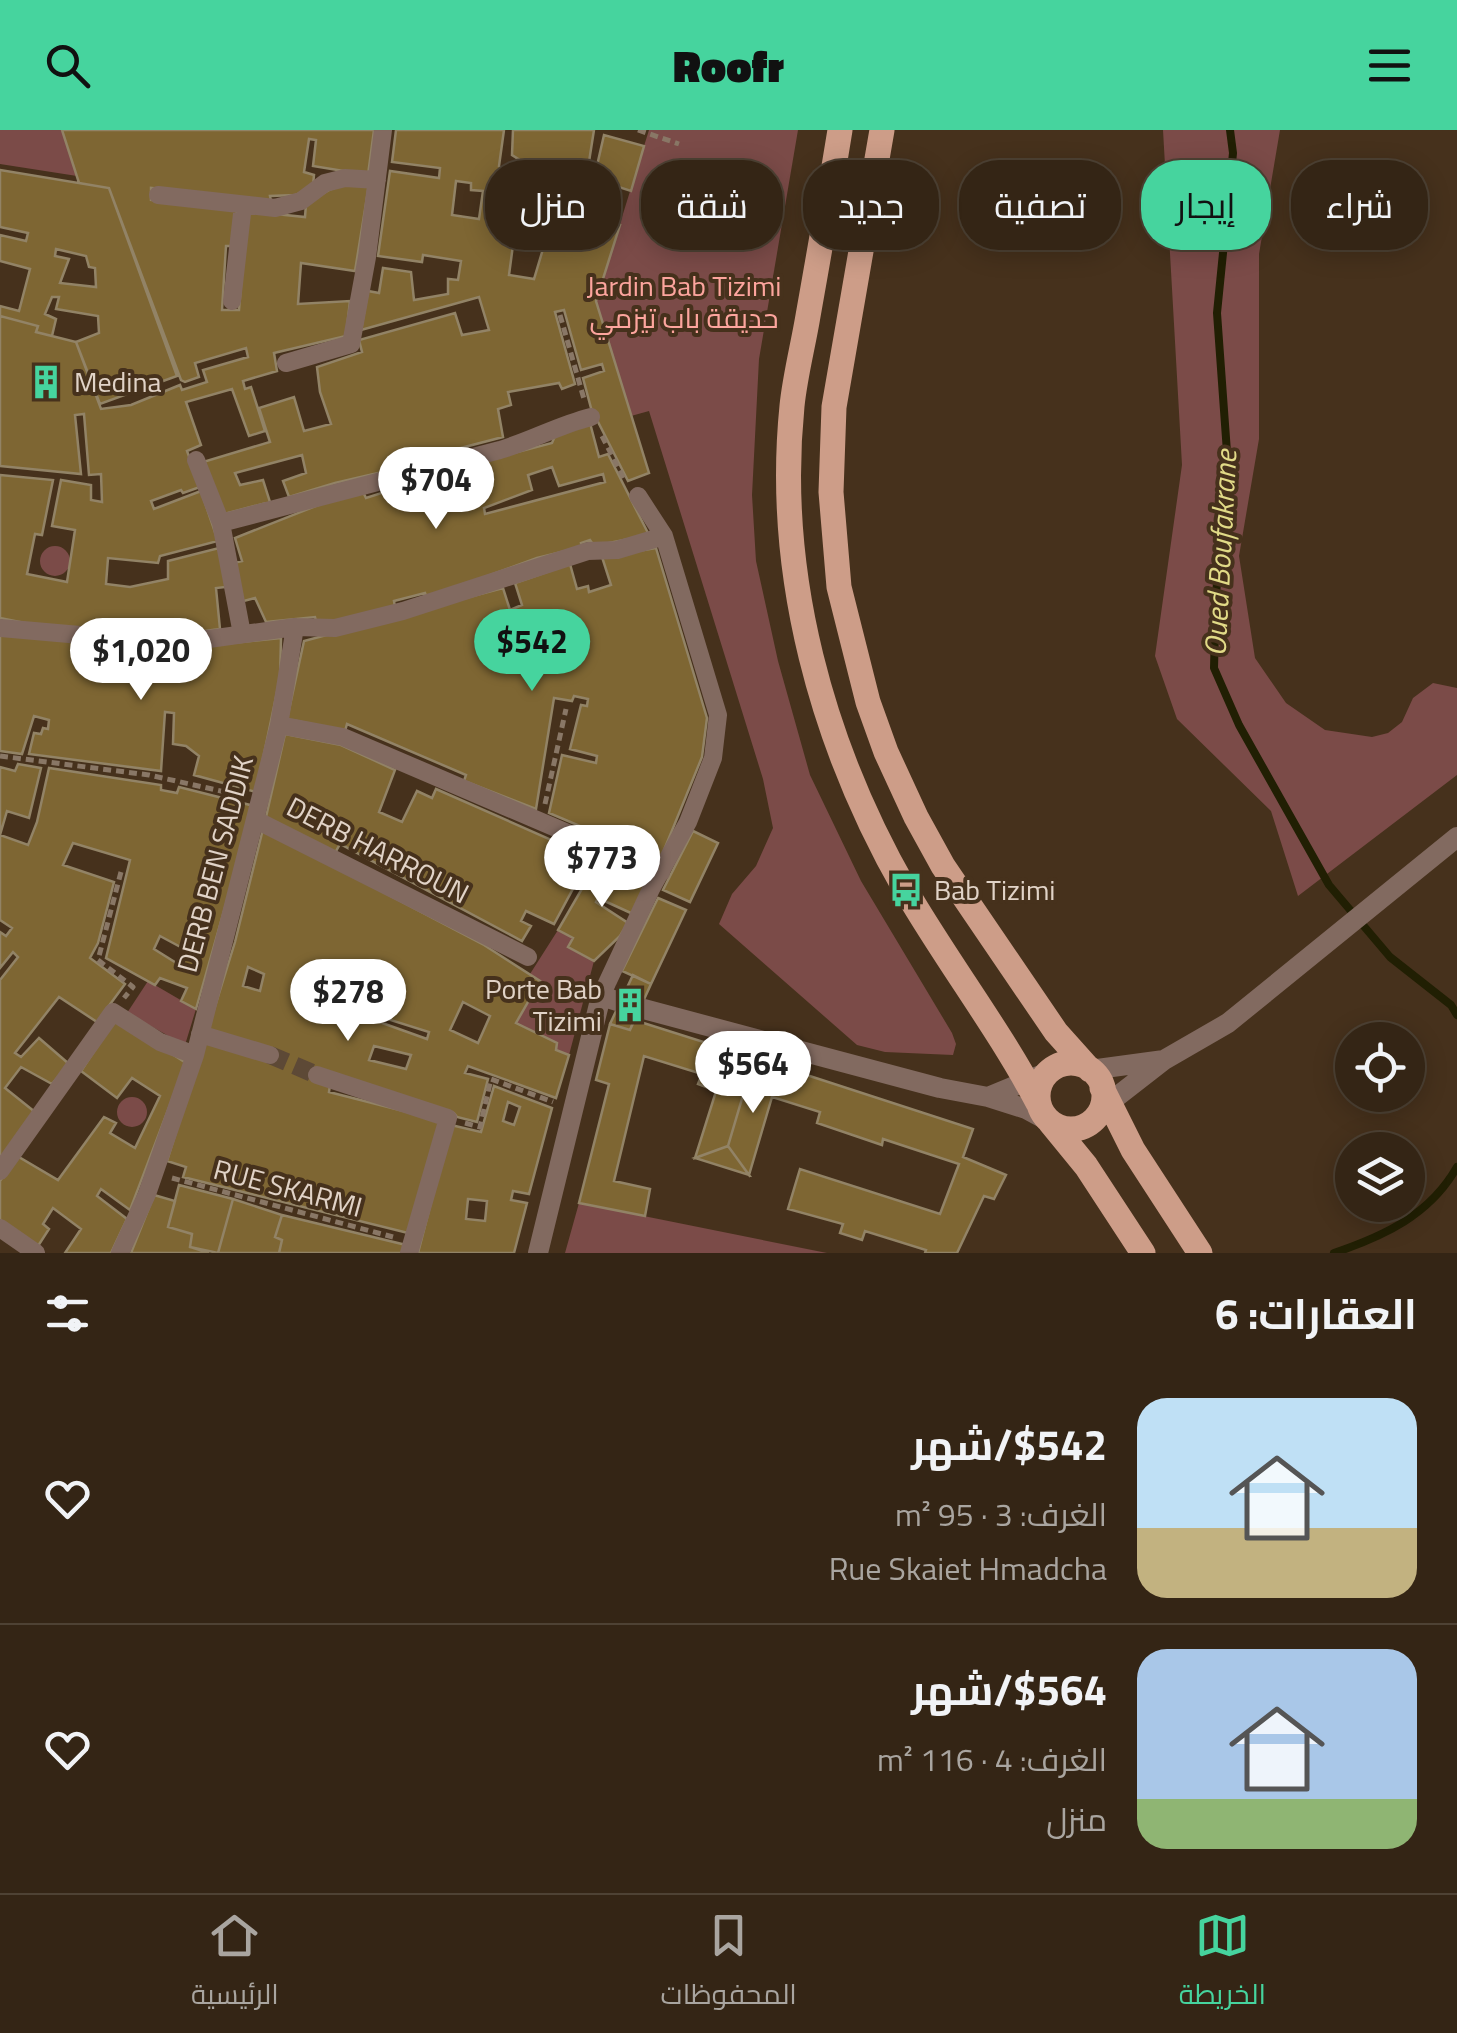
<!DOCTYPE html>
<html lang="ar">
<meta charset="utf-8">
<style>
body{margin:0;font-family:"Titillium Web",Cairo,sans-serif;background:#3c2d1e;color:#f1f3f6;direction:rtl;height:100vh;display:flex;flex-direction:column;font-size:38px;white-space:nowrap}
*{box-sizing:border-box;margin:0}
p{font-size:32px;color:#a9a5a0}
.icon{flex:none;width:55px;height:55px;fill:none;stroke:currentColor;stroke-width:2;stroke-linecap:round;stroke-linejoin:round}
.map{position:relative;height:1123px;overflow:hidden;direction:ltr}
.side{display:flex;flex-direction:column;background:#342515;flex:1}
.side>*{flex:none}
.top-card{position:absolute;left:30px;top:30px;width:1398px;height:90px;direction:rtl;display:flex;gap:20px}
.fabs{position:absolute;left:1335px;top:892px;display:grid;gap:20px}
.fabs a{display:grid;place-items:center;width:90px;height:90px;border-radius:50%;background:#342515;box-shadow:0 5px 25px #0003,0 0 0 2px #4e4234;font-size:50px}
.price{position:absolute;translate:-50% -85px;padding:0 22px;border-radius:35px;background:#fff;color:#222;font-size:32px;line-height:65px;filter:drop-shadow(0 2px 5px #0008)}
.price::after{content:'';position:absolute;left:50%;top:60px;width:30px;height:22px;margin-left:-15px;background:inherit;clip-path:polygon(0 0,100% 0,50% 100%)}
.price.on{background:#46d49e;color:#111}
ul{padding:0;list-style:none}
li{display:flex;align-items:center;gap:30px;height:250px;padding:0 40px}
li+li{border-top:2px solid #4e4234}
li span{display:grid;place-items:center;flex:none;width:280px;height:200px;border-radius:30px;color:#555}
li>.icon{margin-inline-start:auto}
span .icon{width:120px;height:120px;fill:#fffc;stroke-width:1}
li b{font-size:42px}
h2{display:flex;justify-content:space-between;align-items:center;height:120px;padding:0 40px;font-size:42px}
.tag{padding:0 35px;border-radius:40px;background:#342515;box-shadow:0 5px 25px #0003,0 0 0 2px #4e4234;font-size:35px;line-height:90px}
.tag.on{background:#46d49e;color:#111}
header{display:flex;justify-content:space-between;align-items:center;height:130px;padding:0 40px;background:#46d49e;color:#111;font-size:45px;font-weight:800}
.menu{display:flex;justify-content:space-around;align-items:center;height:140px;border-top:2px solid #4e4234;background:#342515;font-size:28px;color:#a9a5a0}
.menu a{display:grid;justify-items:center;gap:5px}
.menu .on{color:#46d49e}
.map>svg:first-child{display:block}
.green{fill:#7b4b48}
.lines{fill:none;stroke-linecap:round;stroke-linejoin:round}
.stream{stroke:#211f03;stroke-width:8}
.building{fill:#7e6633;stroke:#928366;stroke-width:2.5;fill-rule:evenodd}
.pedestrian-tunnel{stroke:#5d4936;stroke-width:18;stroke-dasharray:18 9;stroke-linecap:butt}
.path{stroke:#897766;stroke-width:5;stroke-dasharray:8 5;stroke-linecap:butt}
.pedestrian{stroke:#826a60;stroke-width:18}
.minor{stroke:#826a60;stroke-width:20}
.tertiary{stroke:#826a60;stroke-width:20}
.primary{stroke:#cd9d88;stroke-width:25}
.labels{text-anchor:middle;stroke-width:8;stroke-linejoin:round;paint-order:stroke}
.park-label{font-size:28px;fill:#fda59e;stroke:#46311c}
.poi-label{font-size:28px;fill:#e1d3c7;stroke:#46311c;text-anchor:start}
.street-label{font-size:28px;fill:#e1d3c7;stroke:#46311c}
.water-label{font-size:30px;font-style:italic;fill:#e1da87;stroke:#46311c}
</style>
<header><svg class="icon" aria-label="menu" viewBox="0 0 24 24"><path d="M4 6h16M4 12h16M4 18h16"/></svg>Roofr<svg class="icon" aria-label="search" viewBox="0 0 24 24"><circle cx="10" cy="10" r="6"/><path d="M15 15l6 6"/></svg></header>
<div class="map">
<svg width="1457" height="1123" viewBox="0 0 1457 1123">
<rect width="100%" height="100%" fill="#46311c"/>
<path class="green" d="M0 0H62L77 46 0 34Z
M649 0H798L759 229 752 365 756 431 778 531 810 645 861 751 952 903 956 914 953 925 885 922 857 915 719 794 732 764 756 736 773 698 763 649 649 281 631 286 596 171Z
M1163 0H1280L1259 124V309L1239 426 1255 528 1286 573 1325 600 1372 607 1388 603 1402 592 1413 568 1433 553 1457 558V645L1298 766 1271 681 1177 589 1155 526 1182 335Z
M557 38 570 43 569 48 585 54 568 114 534 101 535 70 532 51 543 52 555 45Z
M40 431a15 15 0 1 1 30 0a15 15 0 1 1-30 0Z
M558 800 573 808 569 817 594 831 569 925 556 920 557 913 516 893 540 851 530 844Z
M148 851 196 879 185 915 127 883Z
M117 982a15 15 0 1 1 30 0a15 15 0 1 1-30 0Z
M579 1073 827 1123H565Z"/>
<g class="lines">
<path class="stream" d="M1230 0 1233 23 1217 183 1228 336 1216 464 1214 538 1239 595 1329 755 1390 827 1451 875 1457 885
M1334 1123C1384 1106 1430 1085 1457 1037"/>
</g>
<path class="building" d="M62 0H374L368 45 313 36 316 10 309 9 304 42 314 45 313 55 296 65 270 66 271 71 151 58V70L237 80 233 116H226L222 180H239L247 81 305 87 306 74 329 60 344 54 369 55 355 141 301 133 298 174 350 171 346 206 274 223 277 241 243 251 245 259 251 257 265 301 249 306 232 259 186 272 201 315 187 321 200 357 183 363 181 360 151 371 154 379 201 361 218 411 160 426 158 433 108 428 106 454 130 457 168 449V431L219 418 226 457 216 458 220 499 174 505 59 500 0 488V345L53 350 42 405 35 404 27 444 67 452 75 400 52 396 61 350 91 355V370L102 372 101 344 89 345 84 284 75 285 81 344 0 336V186L38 196 36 202 76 212 101 279 131 275 180 255 182 260 207 252 203 240 248 227 246 218 195 233 199 247 185 252 181 250 109 58 79 53Z
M396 0H504L499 36 524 46 522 64 526 66V97H521L518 116 513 115 509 145 534 149 543 119 531 116 534 101 568 114 585 54 569 48 570 43 557 38 555 45 543 41 542 52 532 51 531 37 512 25 513 0H594L588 38 596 40 604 5 644 16 631 61 594 49 584 87 620 95 596 171 649 343 628 351 591 278 583 248 604 241 602 234 581 240 564 180 555 182 575 254 562 259 559 253 508 262 511 275 498 279 503 307 457 319 447 327 335 353 289 367 283 351 306 343 302 325 235 343 240 355 263 350 270 372 224 384 203 332 270 312 259 278 294 267 304 301 331 294 320 262 317 237 362 222 359 210 455 183 462 205 489 200 479 167 361 200 368 161 379 163 383 138 411 142 414 170 448 164V149L458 150 461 131 423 125 422 132 378 126 390 41 439 48 440 38 392 32ZM456 51 471 53V60L483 61 479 89 452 85Z
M0 40 109 58 177 246 100 274 76 212 99 203 98 186 56 179 59 167H52L45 184 56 189 52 206 36 202 38 196 0 186V176L19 181 30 139 0 131V105L26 111 28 103 0 97ZM56 119 86 126 89 137 95 138 96 157 60 153 69 129 55 126Z
M590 293 599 327 608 324 649 405 594 416 590 410 581 413 582 417 537 428 427 468 425 463 394 471 395 477 336 492 316 491 315 487 266 492 255 468 240 472 233 433 242 431 235 408 341 366 363 362 366 368 385 362 384 357 552 313 557 301ZM552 337 559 356 603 344 605 352 485 384 484 378 532 360 528 345Z
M656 418 707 588 702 627 660 730 549 683 562 625 596 633 597 626 570 619 581 575 587 576 588 569 574 566 572 571 554 568 536 679 464 651 466 645 347 594 345 601 287 589 304 511 503 458 510 480 522 475 515 453 570 434 577 459 588 456 589 462 611 455 602 427Z
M0 501 58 510 171 518 169 540 131 539 130 546 180 550 183 518 281 508 280 548 256 662 194 645 199 626 186 616 173 614 174 583 165 582 161 641 29 624 34 603 41 604 43 598 48 599 49 590 34 586 22 624 0 621Z
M285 604 341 615 395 640 379 682 402 692 417 661 432 668 436 659 590 727 554 794 526 781 521 791 531 796 522 811 340 714 335 723 266 687Z
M18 634 41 638 29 688 7 681 0 705 28 715 37 692 49 638 161 655V660L177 663 179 657 254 676 196 879 181 871 187 858 160 848 155 855 106 828 130 730 73 713 63 735 114 752 98 813 90 828 125 854 97 892 59 867 15 923 21 927 39 908 69 934 52 954 21 937 5 958 35 982 0 1030V850L18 827 13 822 0 838V802L6 806 12 798 0 790V637L15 641ZM160 806 186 820 178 834 154 819Z
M263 699 484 815 540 851 516 893 557 913 556 920 569 925 556 968 468 936 465 943 488 949 477 992 457 987 454 983 330 955 329 962 443 991 408 1103 183 1047 186 1037 167 1031 235 812ZM248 837 264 844 260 861 243 856ZM325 867 364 877 362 881 429 902 427 909 360 885 341 883 321 877ZM463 872 490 886 478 913 450 900ZM374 916 411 925 406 939 369 930Z
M693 701 718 713 690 772 663 760Z
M598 731 648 750 633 784 598 768 596 772 628 793 620 806 594 831 568 817 573 808 558 800Z
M658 768 686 780 651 854 622 841Z
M633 845 651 854 630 900 610 894Z
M116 888 186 933 130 1080 101 1059 97 1066 127 1089 111 1123H65L81 1099 53 1078 43 1094 49 1099 38 1116 0 1090V1051L17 1026 58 1050 104 987 116 993 110 1003 135 1018 160 966 132 948 117 968 81 941Z
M634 890 729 920 717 961 698 954 702 944 644 926 614 1051 650 1059 645 1086 579 1073 609 954 596 950 610 894 630 900Z
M729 920 782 937 749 945Z
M729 920 749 945 728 1016 695 1028Z
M782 937 772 967 749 1045 728 1016 749 945Z
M782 937 973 999 963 1027 1006 1045 994 1069 984 1066 957 1123H925L926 1120 865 1101 862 1110 840 1103 843 1094 788 1079 800 1039 940 1084 959 1034 883 1009 882 1015 817 993 820 982 772 967Z
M494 956 552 978 529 1064 513 1061 511 1070 527 1073 514 1123H418L451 995 481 1002ZM508 972 520 977 514 995 503 991ZM468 1069 487 1071 485 1091 466 1089Z
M728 1016 749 1045 695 1028Z
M179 1055 233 1069 218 1123 190 1117 192 1104 168 1097Z
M154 1065 175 1071 168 1097 192 1104 190 1117 209 1123H131Z
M233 1069 282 1085 275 1107 282 1110 279 1123H218Z
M282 1085 406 1115 404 1123H279L282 1110 275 1107Z"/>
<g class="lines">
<path class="pedestrian-tunnel" d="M270 925 317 945"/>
<path class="path" d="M638 0 679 14
M560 185 584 269
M602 306 624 349
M0 626 149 645 239 665
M545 674 566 579
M121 742 98 830 133 857 124 868
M465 993 480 997 491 949 553 972
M172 1048 393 1107"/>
<path class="pedestrian" d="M158 65 275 78 301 71 325 53 345 48 377 50
M232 171 243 75
M286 233 351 214 367 127 383 0
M196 330 221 393 242 504
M221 393 500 320C533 310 559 295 591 287
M0 498 103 507 209 509 295 497 335 498 403 481 588 421 617 420 664 406
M279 595 343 607 661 743
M256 690 528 827
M601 866 651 759 688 692 713 628 718 585 664 406 638 366
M200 904 270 925
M317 945 448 988 409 1123
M0 1041 113 882 160 912 195 925
M0 1098 36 1123
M120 1123 147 1064 195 925 279 595 295 497"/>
<path class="minor" d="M640 878 940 958 988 967
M1048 942 988 967 1026 979 1050 992
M538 1123 601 866 620 872"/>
<path class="tertiary" d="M1164 930 1228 893 1457 707
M1090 940 1164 930 1110 972 1096 987"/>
<path class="primary" d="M840 0C830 62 819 124 808 186 803 216 795 246 792 276 775 444 822 615 906 761 948 833 999 899 1038 973
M882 0 834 277 831 362 839 457 868 572 886 622 916 687 943 736 1056 902 1090 940
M1038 966a33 33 0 1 1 66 0a33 33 0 1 1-66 0Z
M1102 958 1133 1020 1200 1123
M1050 992 1086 1036 1143 1123"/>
</g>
<defs>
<g id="building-bare" transform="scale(2.7)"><path d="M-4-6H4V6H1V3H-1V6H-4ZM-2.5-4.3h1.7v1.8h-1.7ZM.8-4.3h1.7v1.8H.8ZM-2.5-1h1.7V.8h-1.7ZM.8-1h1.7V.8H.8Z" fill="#46d49e" stroke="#46311c" stroke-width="2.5" paint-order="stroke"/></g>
<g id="bus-bare" transform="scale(2.7)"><path d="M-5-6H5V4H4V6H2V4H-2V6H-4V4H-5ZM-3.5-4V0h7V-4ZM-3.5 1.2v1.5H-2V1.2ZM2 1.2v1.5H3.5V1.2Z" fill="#46d49e" stroke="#46311c" stroke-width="2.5" paint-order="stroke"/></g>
</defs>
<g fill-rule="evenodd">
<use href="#building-bare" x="46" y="252"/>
<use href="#bus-bare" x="906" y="760"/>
<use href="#building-bare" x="630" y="875"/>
</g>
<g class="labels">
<g class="park-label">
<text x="684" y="166">Jardin Bab Tizimi<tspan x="684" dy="32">حديقة باب تيزمي</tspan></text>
</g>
<g class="poi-label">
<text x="74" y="262">Medina</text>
<text x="934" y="770">Bab Tizimi</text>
<text x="602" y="869" text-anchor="end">Porte Bab<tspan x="602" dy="32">Tizimi</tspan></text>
</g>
<g class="street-label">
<text transform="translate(378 720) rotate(27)" y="10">DERB HARROUN</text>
<text transform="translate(215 734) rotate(-75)" y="10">DERB BEN SADDIK</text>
<text transform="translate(288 1058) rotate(15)" y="10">RUE SKARMI</text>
</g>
<g class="water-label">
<text transform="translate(1221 423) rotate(-87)" y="10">Oued Boufakrane</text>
</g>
</g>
</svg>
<div class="fabs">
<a><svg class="icon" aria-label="locate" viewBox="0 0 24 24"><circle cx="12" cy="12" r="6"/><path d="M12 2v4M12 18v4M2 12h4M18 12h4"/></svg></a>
<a><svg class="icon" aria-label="layers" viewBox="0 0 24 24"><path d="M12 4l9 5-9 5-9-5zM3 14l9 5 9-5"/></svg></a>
</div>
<b class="price" style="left:436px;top:402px">$704</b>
<b class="price on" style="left:532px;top:564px">$542</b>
<b class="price" style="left:141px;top:573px">$1,020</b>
<b class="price" style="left:602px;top:780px">$773</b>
<b class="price" style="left:348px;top:914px">$278</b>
<b class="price" style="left:753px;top:986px">$564</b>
<div class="top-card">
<a class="tag">شراء</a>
<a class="tag on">إيجار</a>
<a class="tag">تصفية</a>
<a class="tag">جديد</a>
<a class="tag">شقة</a>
<a class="tag">منزل</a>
</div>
</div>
<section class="side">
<h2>العقارات: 6<svg class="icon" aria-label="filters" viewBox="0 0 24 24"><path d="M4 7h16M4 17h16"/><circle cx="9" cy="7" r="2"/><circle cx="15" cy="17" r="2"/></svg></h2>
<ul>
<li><span style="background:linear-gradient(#bfe0f5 65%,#c2b280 0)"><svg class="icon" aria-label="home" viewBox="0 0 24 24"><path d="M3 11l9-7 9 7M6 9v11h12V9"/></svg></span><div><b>$542/شهر</b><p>الغرف: 3 · 95 m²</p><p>Rue Skaiet Hmadcha</p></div><svg class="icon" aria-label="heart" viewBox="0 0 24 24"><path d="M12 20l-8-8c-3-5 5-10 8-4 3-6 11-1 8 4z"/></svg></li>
<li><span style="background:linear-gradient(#a9c7e8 75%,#8fb573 0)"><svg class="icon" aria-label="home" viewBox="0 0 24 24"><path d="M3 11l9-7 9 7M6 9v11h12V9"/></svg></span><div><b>$564/شهر</b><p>الغرف: 4 · 116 m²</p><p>منزل</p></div><svg class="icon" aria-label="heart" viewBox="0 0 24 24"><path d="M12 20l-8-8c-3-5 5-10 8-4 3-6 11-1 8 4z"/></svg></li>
</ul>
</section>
<nav class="menu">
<a class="on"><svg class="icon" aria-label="map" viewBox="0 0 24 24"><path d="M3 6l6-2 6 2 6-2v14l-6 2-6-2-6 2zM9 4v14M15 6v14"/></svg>الخريطة</a>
<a><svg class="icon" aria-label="saved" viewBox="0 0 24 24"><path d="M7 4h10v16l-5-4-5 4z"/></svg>المحفوظات</a>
<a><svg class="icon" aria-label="home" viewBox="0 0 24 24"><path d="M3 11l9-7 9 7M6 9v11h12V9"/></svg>الرئيسية</a>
</nav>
